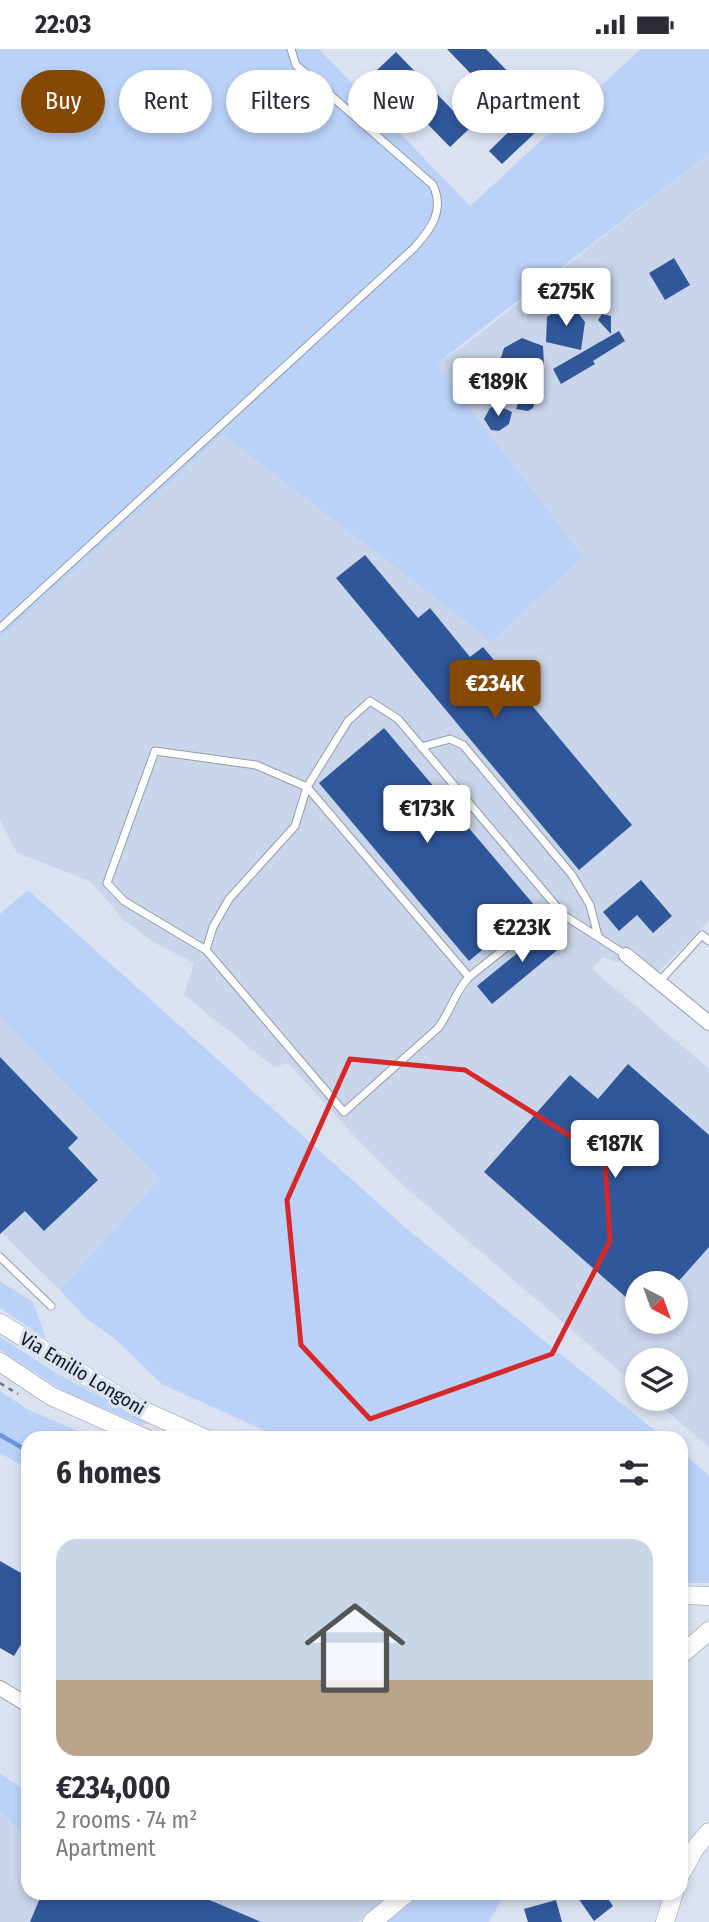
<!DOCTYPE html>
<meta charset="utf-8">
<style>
body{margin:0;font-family:"Fira Sans Condensed",sans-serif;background:#f2f2f3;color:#2b2b33;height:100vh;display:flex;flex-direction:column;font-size:26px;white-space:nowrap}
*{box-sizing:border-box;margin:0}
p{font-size:23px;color:#7c7c81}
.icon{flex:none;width:38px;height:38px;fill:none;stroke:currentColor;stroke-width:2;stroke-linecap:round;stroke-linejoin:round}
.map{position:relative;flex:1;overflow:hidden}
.panel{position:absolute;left:21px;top:1382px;width:667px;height:469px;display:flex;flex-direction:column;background:#fff;border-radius:21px;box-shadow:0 4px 10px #0003}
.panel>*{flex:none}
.banner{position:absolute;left:21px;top:21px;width:668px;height:63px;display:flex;gap:14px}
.needle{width:46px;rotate:139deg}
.controls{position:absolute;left:625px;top:1222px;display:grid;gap:14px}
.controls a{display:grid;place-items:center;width:63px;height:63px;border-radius:50%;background:#fff;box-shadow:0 4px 10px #0003;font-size:35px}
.price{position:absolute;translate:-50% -60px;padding:0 16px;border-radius:7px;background:#fff;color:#222;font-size:23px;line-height:46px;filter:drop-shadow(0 2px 4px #0008)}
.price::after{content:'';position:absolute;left:50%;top:42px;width:21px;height:16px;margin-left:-10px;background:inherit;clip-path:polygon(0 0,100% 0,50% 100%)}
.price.active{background:#854905;color:#fff}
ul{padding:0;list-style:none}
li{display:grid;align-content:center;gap:14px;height:371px;padding:0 35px}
li span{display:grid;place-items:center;height:217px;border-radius:21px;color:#555}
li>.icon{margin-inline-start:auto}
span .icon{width:126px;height:126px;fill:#fffc;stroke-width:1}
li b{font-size:30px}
h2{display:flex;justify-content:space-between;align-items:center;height:84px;padding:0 35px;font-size:30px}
.chip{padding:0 24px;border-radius:32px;background:#fff;box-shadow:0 4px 10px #0003;font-size:24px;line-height:63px}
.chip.active{background:#854905;color:#fff}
.status{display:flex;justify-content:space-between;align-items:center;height:49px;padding:0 35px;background:#fff;direction:ltr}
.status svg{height:19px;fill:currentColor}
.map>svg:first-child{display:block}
.built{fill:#c9d5ea;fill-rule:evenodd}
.green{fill:#bad1f8}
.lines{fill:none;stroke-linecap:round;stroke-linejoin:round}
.stream{stroke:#6b95de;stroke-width:4.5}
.building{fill:#31579b}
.service-casing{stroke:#939ba8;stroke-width:9}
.minor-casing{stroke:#939ba8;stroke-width:16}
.tertiary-casing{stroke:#939ba8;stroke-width:19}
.path{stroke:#717781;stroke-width:2.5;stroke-dasharray:5 5;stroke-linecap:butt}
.service{stroke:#fff;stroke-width:7}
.minor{stroke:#fff;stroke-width:14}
.tertiary{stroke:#fff;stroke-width:18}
.marked{fill:none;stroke:#d62828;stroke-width:5;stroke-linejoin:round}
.labels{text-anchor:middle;stroke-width:7;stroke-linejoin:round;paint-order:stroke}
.street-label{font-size:19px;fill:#12151a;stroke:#dae2f1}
</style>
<div class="status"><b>22:03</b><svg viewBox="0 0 49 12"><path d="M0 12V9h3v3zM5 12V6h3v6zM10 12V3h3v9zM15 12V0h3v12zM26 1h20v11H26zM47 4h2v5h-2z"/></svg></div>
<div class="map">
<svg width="709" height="1873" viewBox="0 0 709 1873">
<rect width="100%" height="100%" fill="#dae2f1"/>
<path class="built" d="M709 105V872L657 924 630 897 618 914 603 908 592 920 709 1020V1398L652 1349H676V1311H637V1337L404 1137 359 1092 288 1014 274 1018 184 946 194 914 155 894 124 871 90 832 17 804 0 771V590L223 386 346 479 582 508 435 315 460 300ZM637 1234H676V1272H637Z
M0 968 161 1130 60 1241 0 1182Z
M0 1762 28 1791V1844L392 1845 358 1873H0Z"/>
<path class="green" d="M0 0H319L470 157 641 0H709V105L436 315 583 508 492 592 223 386 228 381 0 590Z
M28 841 407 1180 664 1389H281L162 1335 114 1289 87 1270 60 1241 160 1130 0 968V865Z
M0 1232 33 1253 46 1290 0 1259Z
M0 1288 58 1325 149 1374 142 1376 65 1343 0 1301Z
M0 1342 27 1360 94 1389 28 1390V1420L0 1404Z
M681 1403 709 1426V1534H681Z
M0 1725 28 1743V1791L0 1762Z
M415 1845H505L489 1873H381Z"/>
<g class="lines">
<path class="stream" d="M0 1386 28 1402"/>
</g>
<path class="building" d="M447 0H486L518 33 498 53Z
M396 3 470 79 450 98 376 22Z
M562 41 571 50 502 115 489 102 533 59 537 64Z
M674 209 690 236 665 251 649 224Z
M562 257 575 260 585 273 581 301 546 293 547 268Z
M602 265 611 267V285L598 271Z
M619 282 625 292 593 312 595 315 561 335 553 320Z
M522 289 543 297 544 317 525 335 505 326 500 312 504 299Z
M524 338 535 351 533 359 528 362 516 360Z
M497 356 512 363 509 375 499 382 491 381 484 370 490 359Z
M365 506 418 569 430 559 470 608 483 598 632 776 579 821 336 529Z
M384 679 535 857 469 912 319 734Z
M641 831 672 867 653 884 637 866 619 882 603 863Z
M553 875 567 893 492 955 477 937Z
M0 1008 78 1089 68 1099 98 1131 44 1182 25 1162 0 1185Z
M628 1015 709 1086V1198L677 1234H637V1258L484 1123 570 1026 598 1050Z
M0 1512 28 1528V1584L14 1607 0 1599Z
M42 1844H145L158 1850 160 1844H193L261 1873H30Z
M584 1844H604L613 1857 594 1872 578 1849Z
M556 1851 562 1873H528L524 1860Z"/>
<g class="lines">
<g class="service-casing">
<path id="service" d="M0 579 414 199C431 180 445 162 433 136L296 16 291 0
M370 652 398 670 557 858 469 928 307 738 348 672Z
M421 698 450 690 463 696 572 826 590 856 598 887
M557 858 565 867 626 906
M206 901 124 852 107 834 155 702 256 716 307 738 295 777 229 850 213 878 206 901 344 1063 438 979C451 962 454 944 469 928
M659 933 702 886 709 892
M0 1208 51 1257"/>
</g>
<g class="minor-casing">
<path id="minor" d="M626 906 709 974
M0 1639 28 1656"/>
</g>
<g class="tertiary-casing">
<path id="tertiary" d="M0 1274 136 1358 206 1390
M0 1313 51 1347 147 1390
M681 1546 709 1547
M681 1606 709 1582
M681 1825 696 1798 709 1783
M372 1873 407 1844
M665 1873 674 1844"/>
</g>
<path class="path" d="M0 1334 18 1345"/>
<use href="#service" class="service"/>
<use href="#minor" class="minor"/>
<use href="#tertiary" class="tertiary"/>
</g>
<path class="marked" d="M350 1010 465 1021 605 1109 610 1192 552 1305 370 1370 301 1296 287 1151Z"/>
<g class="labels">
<g class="street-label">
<text transform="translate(83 1324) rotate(31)" y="7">Via Emilio Longoni</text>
</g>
</g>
</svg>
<div class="controls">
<a><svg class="needle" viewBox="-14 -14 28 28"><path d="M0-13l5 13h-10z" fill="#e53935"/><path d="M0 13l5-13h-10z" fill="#7c7c81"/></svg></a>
<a><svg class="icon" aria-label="layers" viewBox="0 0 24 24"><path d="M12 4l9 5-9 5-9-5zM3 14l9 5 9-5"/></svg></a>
</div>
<b class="price" style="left:566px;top:279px">€275K</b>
<b class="price" style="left:498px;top:369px">€189K</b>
<b class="price active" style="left:495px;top:671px">€234K</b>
<b class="price" style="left:427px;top:796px">€173K</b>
<b class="price" style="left:522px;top:915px">€223K</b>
<b class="price" style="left:615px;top:1131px">€187K</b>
<div class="banner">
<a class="chip active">Buy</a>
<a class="chip">Rent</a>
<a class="chip">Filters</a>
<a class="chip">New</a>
<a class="chip">Apartment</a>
</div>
<section class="panel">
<h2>6 homes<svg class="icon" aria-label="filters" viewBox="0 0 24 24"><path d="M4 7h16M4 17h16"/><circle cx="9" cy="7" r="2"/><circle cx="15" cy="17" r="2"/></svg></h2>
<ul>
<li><span style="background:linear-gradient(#c9d6e8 65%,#b9a48a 0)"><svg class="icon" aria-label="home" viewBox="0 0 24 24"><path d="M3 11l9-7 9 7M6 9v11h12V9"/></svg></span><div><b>€234,000</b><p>2 rooms · 74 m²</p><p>Apartment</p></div></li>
</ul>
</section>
</div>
